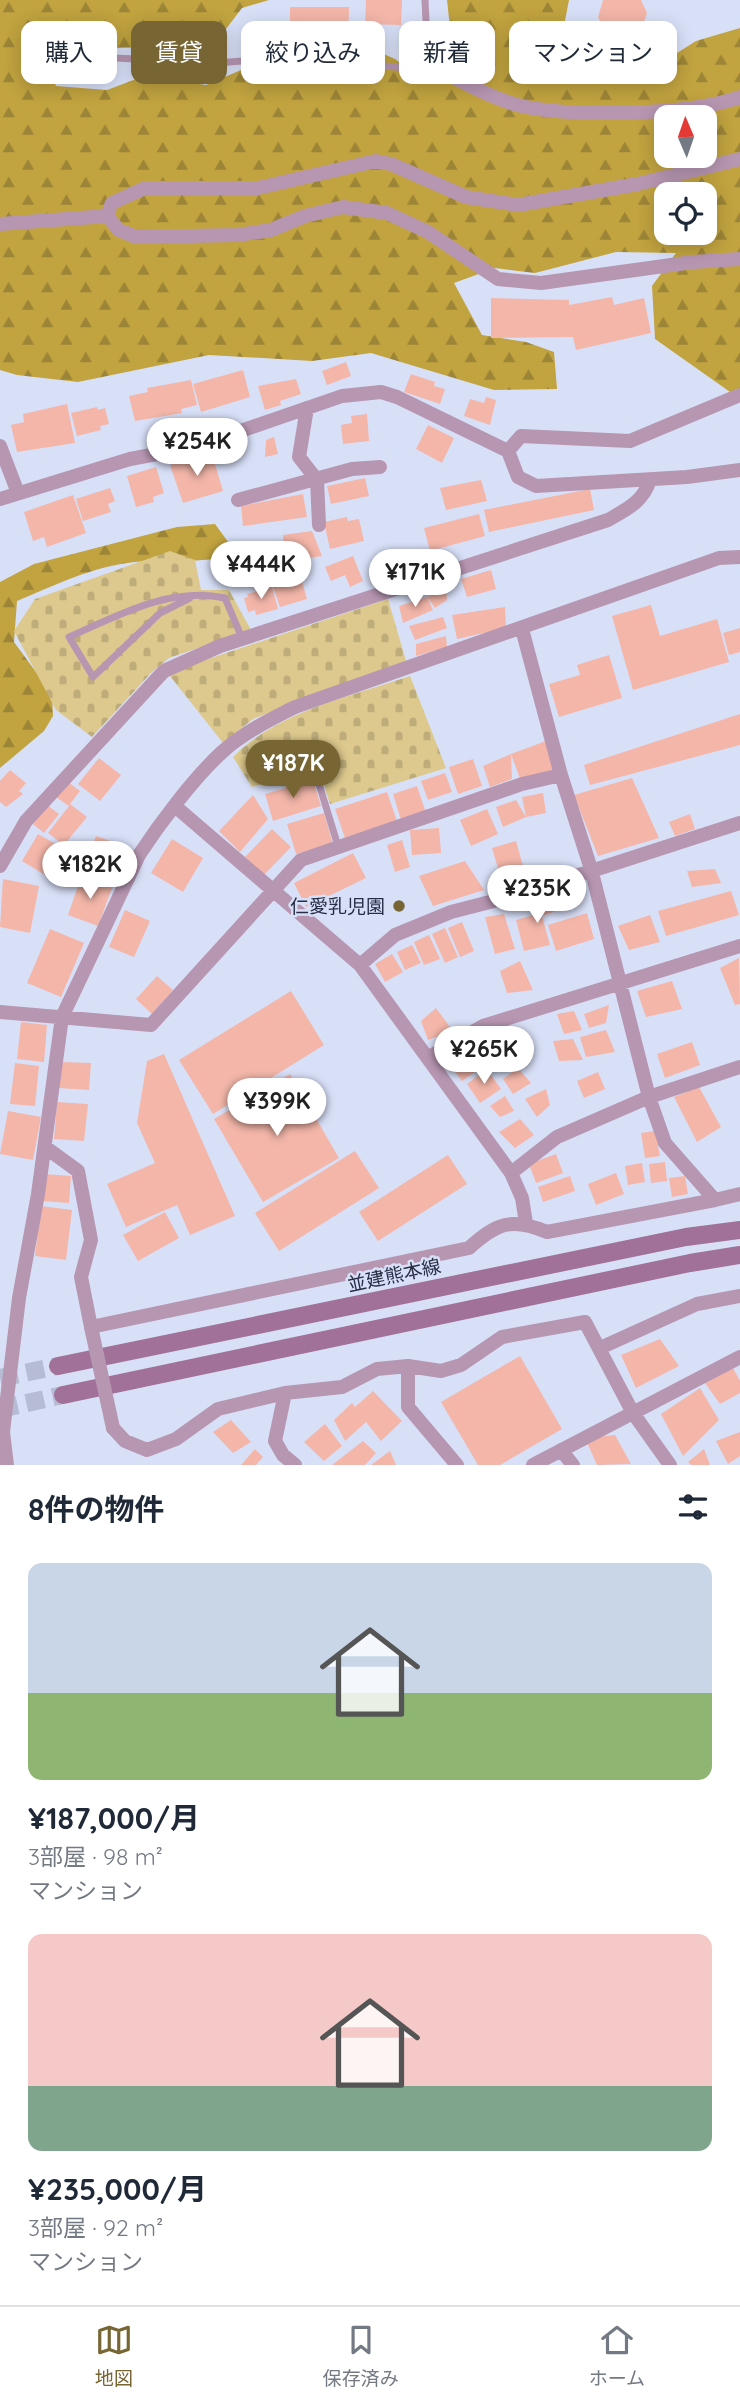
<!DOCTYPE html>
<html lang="ja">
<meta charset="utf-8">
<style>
body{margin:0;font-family:Quicksand,"Noto Sans JP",sans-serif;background:#f6f6f7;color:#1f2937;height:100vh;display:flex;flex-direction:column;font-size:26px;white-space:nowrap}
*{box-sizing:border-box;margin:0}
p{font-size:23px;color:#747a83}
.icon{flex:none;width:38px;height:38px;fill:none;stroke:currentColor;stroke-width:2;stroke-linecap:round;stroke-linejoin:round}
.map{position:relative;height:1465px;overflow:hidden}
.sheet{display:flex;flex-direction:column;background:#fff;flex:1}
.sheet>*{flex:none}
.hud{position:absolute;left:21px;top:21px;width:698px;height:63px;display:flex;gap:14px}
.needle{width:46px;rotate:358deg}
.controls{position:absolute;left:654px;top:105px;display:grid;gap:14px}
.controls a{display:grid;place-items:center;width:63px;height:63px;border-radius:14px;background:#fff;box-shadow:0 4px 18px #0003;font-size:35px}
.price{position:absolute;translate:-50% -60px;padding:0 16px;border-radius:24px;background:#fff;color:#222;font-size:23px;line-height:46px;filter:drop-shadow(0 2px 4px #0008)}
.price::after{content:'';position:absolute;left:50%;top:42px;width:21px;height:16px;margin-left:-10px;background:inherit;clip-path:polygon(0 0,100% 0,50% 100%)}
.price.selected{background:#776634;color:#fff}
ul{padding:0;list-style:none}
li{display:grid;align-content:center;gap:14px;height:371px;padding:0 28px}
li span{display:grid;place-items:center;height:217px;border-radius:14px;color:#555}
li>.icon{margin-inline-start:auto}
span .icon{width:126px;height:126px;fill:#fffc;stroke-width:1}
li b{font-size:30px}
h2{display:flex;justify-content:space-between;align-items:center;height:84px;padding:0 28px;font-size:30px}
.chip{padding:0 24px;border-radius:14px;background:#fff;box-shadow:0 4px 18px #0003;font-size:24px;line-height:63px}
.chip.selected{background:#776634;color:#fff}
.dock{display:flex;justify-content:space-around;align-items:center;height:98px;border-top:2px solid #e0e1e3;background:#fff;font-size:19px;color:#747a83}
.dock a{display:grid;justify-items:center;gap:4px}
.dock .selected{color:#776634}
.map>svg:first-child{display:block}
.forest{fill:url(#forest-firs);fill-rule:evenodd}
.cemetery{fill:url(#cemetery-stones)}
.building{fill:#f3b6a9}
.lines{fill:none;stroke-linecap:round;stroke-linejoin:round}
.secondary-tunnel{stroke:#b5bcd4;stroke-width:18;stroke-dasharray:18 9;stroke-linecap:butt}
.lane{stroke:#b796b2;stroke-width:7}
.street{stroke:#b796b2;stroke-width:14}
.secondary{stroke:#a1719a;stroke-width:18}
.street-bridge{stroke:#b796b2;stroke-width:14}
.poi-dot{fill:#776634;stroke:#d8e0f8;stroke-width:2.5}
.labels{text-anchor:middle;stroke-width:5;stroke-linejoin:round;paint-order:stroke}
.poi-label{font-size:19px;fill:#282e45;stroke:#d8e0f8;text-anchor:end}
.street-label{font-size:19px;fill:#282e45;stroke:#d8e0f8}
</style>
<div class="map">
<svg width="740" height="1465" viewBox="0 0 740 1465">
<defs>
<pattern id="forest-firs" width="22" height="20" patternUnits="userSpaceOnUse" patternTransform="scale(1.75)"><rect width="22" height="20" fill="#c1a33f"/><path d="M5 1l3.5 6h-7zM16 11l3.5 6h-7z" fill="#9d8537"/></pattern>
<pattern id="cemetery-stones" width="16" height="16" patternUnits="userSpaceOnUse" patternTransform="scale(1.75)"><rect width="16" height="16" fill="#ddc98d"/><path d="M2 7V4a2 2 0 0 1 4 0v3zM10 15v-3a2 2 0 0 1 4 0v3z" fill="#bead7b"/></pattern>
</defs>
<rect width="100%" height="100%" fill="#d8e0f8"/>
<path class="forest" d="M0 0H269L242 8 213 46 62 49 47 60 56 86 107 90 144 76 206 85 255 64 275 48 323 43 366 46 395 59 421 78 445 58 450 28 447 0H569L563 31 594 73 636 79 696 41 740 28V399L655 339 652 286 676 253 616 252 535 273 495 268 454 283 482 335 526 342 554 352 557 389 494 390 371 353 312 361 209 355 78 382 17 375 0 370ZM667 117H705V156H667ZM667 194H705V233H667Z
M215 524 237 554C204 565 170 558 135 562 94 566 55 585 17 601L14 642 52 694 53 716 44 731 0 768V582L34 564 177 527Z"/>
<path class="cemetery" d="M170 551 195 560 201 590H229L251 630 169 658 151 673 92 737 56 710 14 631 35 599Z
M388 599 406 661 253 719 223 743 170 676 187 666Z
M410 676 446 768 330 804 318 766 252 787 233 757C279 711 349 697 410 676Z"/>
<path class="building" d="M366 0H402L401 25 365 24Z
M603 0H641L647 13 641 31 624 40 606 34 598 17Z
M290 7H349L348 43 290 42Z
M612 297 614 305 644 298 651 333 576 350 573 337 491 338V298L569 300V305Z
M346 362 351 376 327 385 322 371Z
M243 370 250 397 201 412 193 384Z
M411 374 435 382 434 386 445 389 440 404 404 392Z
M296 379 301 394 280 401 281 405 265 410 258 386Z
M191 380 197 405 181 409 182 413 135 421 129 396 148 392 147 388Z
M486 397 496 400 490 425 464 416 470 399 484 403Z
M67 404 75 443 17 452 11 425 24 422 23 414Z
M97 407 98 410 105 408 109 424 100 426 101 430 77 436 71 413Z
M367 414 369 441 343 444 341 425 352 423 351 416Z
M428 425 454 438 442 463 416 449Z
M274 437 278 454 265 457 266 440Z
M212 454 223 491 183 503 170 465Z
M156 467 164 493 153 497 154 502 136 507 127 476Z
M365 478 369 496 331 504 327 486Z
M481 480 487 501 446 510 440 488Z
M110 488 115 501 108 504 111 512 83 521 76 499Z
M590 489 594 510 489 532 484 510Z
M303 494 307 517 243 526 241 506Z
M73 495 86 533 47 547 44 537 33 541 24 512Z
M479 514 485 536 430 551 424 528Z
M347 517 348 521 359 519 364 541 330 549 324 522Z
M312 531 322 556 254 566 252 551 284 546 283 535Z
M353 556 363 581 350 587 345 575 331 581 325 567Z
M491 570 496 589 467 597 461 579Z
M301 578 307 599 280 607 273 587Z
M272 587 278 609 256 615 255 610 248 612 244 598 248 597 247 594Z
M446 588 447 600 435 608 427 597Z
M427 597 433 610 403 623 399 606Z
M651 605 660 636 717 619 729 662 633 690 612 616Z
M505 607 506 628 457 639 452 615Z
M443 617 447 628 415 640 409 626Z
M740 628V652L729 655 723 633Z
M446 636 447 647 416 656V644Z
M609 655 622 698 559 717 549 684 580 675 577 665Z
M740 714V745L590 785 584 765Z
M546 741 557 772 522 784 511 754 512 779 490 787 483 766 511 754Z
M99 758 121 775 100 801 78 784Z
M473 759 482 786 458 794 449 767Z
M10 770 26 783 19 791 23 794 6 807 0 802V781Z
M445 773 452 792 428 800 421 781Z
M632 778 659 838 598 856 574 795Z
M313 780 321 806 273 821 265 794Z
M68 782 80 791 70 804 87 817 64 845 48 833 69 806 56 797Z
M417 786 426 813 401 820 393 794Z
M387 792 397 821 345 838 335 809Z
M543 793 546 813 526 817 503 827 496 807 516 800 526 817 522 797Z
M253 795 268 819 240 852 219 831Z
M47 805 59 814 44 833 33 824Z
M487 809 498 834 471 846 460 820Z
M324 813 333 844 296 854 287 824Z
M690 814 695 829 675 836 669 822Z
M439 828 441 853 412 855 410 830Z
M272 829 291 847 264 875 245 857Z
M38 834 61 847 45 875 22 861Z
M96 836 125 846 114 877 85 867Z
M172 839 203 858 183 892 151 873Z
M402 840 410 867 395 872 387 845Z
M516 841 526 877 503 885 492 848Z
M353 853 366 878 306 907 294 883Z
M465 861 484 890 433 906 419 876Z
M715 869 721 883 692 887 687 871Z
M81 877 112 888 98 926 68 915Z
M3 879 39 886 30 933 0 927Z
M731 891 739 915 666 936 658 911Z
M553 894 559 910 542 916 550 945 524 951 516 920 541 913 536 900Z
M125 910 150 921 134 957 109 947Z
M587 913 594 939 556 951 548 925Z
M504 914 515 949 495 954 485 917Z
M650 915 660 942 629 950 618 926Z
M462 922 474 951 460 957 448 928Z
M445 928 458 957 445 963 432 934Z
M50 929 84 943 61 997 27 983Z
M429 935 440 959 424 965 414 942Z
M412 945 421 963 405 970 397 952Z
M392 954 403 972 385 982 375 964Z
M739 958 740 1004 735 1005 720 968Z
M520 961 533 990 507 993 500 971Z
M157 976 173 990 152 1014 136 999Z
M672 981 682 1009 646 1017 637 991Z
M291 991 324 1045 213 1114 179 1060Z
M609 1005 606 1023 589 1028 584 1014Z
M436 1008 453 1031 428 1040 421 1021Z
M574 1011 582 1030 564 1034 557 1014Z
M21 1022 47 1025 44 1062 17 1059Z
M606 1030 615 1052 586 1057 580 1037Z
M573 1039 583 1060 559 1061 553 1041Z
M692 1042 700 1065 665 1078 657 1054Z
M503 1044 518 1062 491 1069 480 1047Z
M470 1047 484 1066 462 1081 448 1063Z
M164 1054 235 1216 190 1235 177 1205 126 1227 107 1184 155 1163 137 1123 147 1061Z
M61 1062 91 1063 89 1090 59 1088Z
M15 1063 39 1066 35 1106 10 1104Z
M518 1068 531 1083 513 1094 503 1079Z
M487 1069 501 1089 480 1103 467 1084Z
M598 1072 605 1089 584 1098 577 1081Z
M290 1074 339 1158 263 1202 214 1119Z
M699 1087 721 1127 697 1142 674 1097Z
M546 1089 550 1105 537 1117 525 1099Z
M505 1096 514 1111 500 1117 490 1106Z
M57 1102 88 1104 84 1141 54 1139Z
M8 1111 41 1117 33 1160 0 1154Z
M520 1119 534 1135 515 1148 499 1132Z
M660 1130 662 1146H658L660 1156 645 1158 641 1133Z
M355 1151 379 1188 279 1251 255 1213Z
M556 1154 563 1173 536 1183 529 1164Z
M448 1155 467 1184 378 1241 359 1212Z
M665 1162 667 1181 651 1183 649 1164Z
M642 1163 645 1182 628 1185 625 1166Z
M616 1173 624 1194 596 1205 588 1184Z
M44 1174 71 1176 69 1203 42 1201Z
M570 1176 575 1191 543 1202 538 1187Z
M685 1176 688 1194 672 1197 669 1178Z
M41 1206 72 1210 66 1260 35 1256Z
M165 1212 179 1238 138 1261 123 1235Z
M660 1339 679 1366 636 1388 621 1355Z
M520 1356 562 1429 500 1465H478L441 1402Z
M733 1368 740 1381V1393L720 1404 705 1383Z
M700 1388 719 1420 683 1456 661 1414Z
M373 1391 402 1421 381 1441 366 1422 345 1441 334 1420 352 1403 355 1407Z
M231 1420 251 1442 233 1453 213 1432Z
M325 1424 342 1446 324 1461 304 1442Z
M740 1432V1456L728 1464 716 1441Z
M615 1435 631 1464 597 1465 585 1438Z
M363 1441 376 1453 365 1465H332Z
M255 1449 263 1457 256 1465H241Z
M704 1449 710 1465H691L688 1462Z
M390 1451 396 1465H371Z"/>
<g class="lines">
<path class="secondary-tunnel" d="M0 1378 58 1366
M0 1409 63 1395"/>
<path class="lane" d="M73 56 218 63 289 57 417 69 428 64 425 0
M190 598 160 613 93 677 69 637C117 616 170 586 225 598L242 638
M315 771 338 846"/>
<path class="street" d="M428 64C459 79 492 100 526 107 578 117 691 115 740 97
M740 159 638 184 518 205 466 197 391 164 376 161 258 188H145L112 203 107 216 119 230 136 237 238 235 271 230 305 216 343 207 387 213 428 232 498 279 541 283 693 262 740 259
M0 224 107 216
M740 395 630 441 521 436 508 451 518 477 536 486 687 477 740 470
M307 408 299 457 317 480 319 525
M0 446 18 493
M0 499 130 459 194 447 342 396 381 392 397 397 508 451
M238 500 352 469 380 467
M176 807 360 965 511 1173 522 1198 526 1223
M0 866 26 821 164 671 220 646 608 520C627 509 643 502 650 480
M360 965 395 935 451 912 517 895 740 823
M0 1012 151 1025 301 860 522 784 561 775
M429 1057 483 1026 740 946
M45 1147 78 1171 91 1240 81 1277 91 1327 469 1248C497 1223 511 1217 547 1232L715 1200 665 1143 649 1097 591 869 561 775 522 629
M511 1173 557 1137 649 1097 740 1067
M715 1200 740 1194
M600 1348 697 1304 740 1296
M408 1366V1407L457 1465
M285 1393 342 1387 377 1369 408 1366 441 1371 461 1365 502 1337 585 1322 633 1413 670 1465
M113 1428 125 1441 147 1450 176 1439 218 1409 285 1393 275 1441 283 1455 295 1465
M561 1450 573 1465
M7 1465 3 1432 19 1298 38 1194 62 1017 139 855C160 823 193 779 221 753 243 733 269 720 295 707L719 558 740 557
M533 1465 740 1357"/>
<path class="secondary" d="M58 1366 686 1237 740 1230
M63 1395 690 1263 740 1255"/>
<path class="street-bridge" d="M91 1327 113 1428"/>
</g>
<circle class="poi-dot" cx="399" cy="906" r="7"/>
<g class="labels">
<g class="poi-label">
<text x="385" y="913">仁愛乳児園</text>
</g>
<g class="street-label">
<text transform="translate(394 1275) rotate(-12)" y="7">並建熊本線</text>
</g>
</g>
</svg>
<div class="controls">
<a><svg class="needle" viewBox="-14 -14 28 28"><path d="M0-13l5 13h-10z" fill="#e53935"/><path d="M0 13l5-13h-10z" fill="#747a83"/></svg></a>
<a><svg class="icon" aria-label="locate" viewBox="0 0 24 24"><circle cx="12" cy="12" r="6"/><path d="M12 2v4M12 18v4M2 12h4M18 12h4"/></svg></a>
</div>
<b class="price" style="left:197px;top:478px">¥254K</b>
<b class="price" style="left:261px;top:601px">¥444K</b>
<b class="price" style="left:415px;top:609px">¥171K</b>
<b class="price selected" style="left:293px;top:800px">¥187K</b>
<b class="price" style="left:90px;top:901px">¥182K</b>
<b class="price" style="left:537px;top:925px">¥235K</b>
<b class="price" style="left:484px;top:1086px">¥265K</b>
<b class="price" style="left:277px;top:1138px">¥399K</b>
<div class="hud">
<a class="chip">購入</a>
<a class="chip selected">賃貸</a>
<a class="chip">絞り込み</a>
<a class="chip">新着</a>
<a class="chip">マンション</a>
</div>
</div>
<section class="sheet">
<h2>8件の物件<svg class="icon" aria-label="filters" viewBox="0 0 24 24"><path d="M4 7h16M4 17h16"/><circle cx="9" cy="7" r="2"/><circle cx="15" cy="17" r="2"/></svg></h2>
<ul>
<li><span style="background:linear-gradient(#c9d6e8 60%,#8fb573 0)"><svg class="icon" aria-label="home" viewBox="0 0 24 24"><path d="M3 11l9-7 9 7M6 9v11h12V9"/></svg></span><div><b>¥187,000/月</b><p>3部屋 · 98 m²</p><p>マンション</p></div></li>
<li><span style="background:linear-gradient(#f6c9c9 70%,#7fa58c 0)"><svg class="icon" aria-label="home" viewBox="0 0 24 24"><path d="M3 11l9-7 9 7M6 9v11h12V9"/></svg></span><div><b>¥235,000/月</b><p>3部屋 · 92 m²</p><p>マンション</p></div></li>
</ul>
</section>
<nav class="dock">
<a class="selected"><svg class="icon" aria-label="map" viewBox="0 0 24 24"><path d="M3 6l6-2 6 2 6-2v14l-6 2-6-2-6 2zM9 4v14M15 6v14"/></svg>地図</a>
<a><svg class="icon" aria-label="saved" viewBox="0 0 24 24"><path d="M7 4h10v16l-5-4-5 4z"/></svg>保存済み</a>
<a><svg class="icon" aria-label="home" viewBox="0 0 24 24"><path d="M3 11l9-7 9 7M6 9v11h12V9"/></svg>ホーム</a>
</nav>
